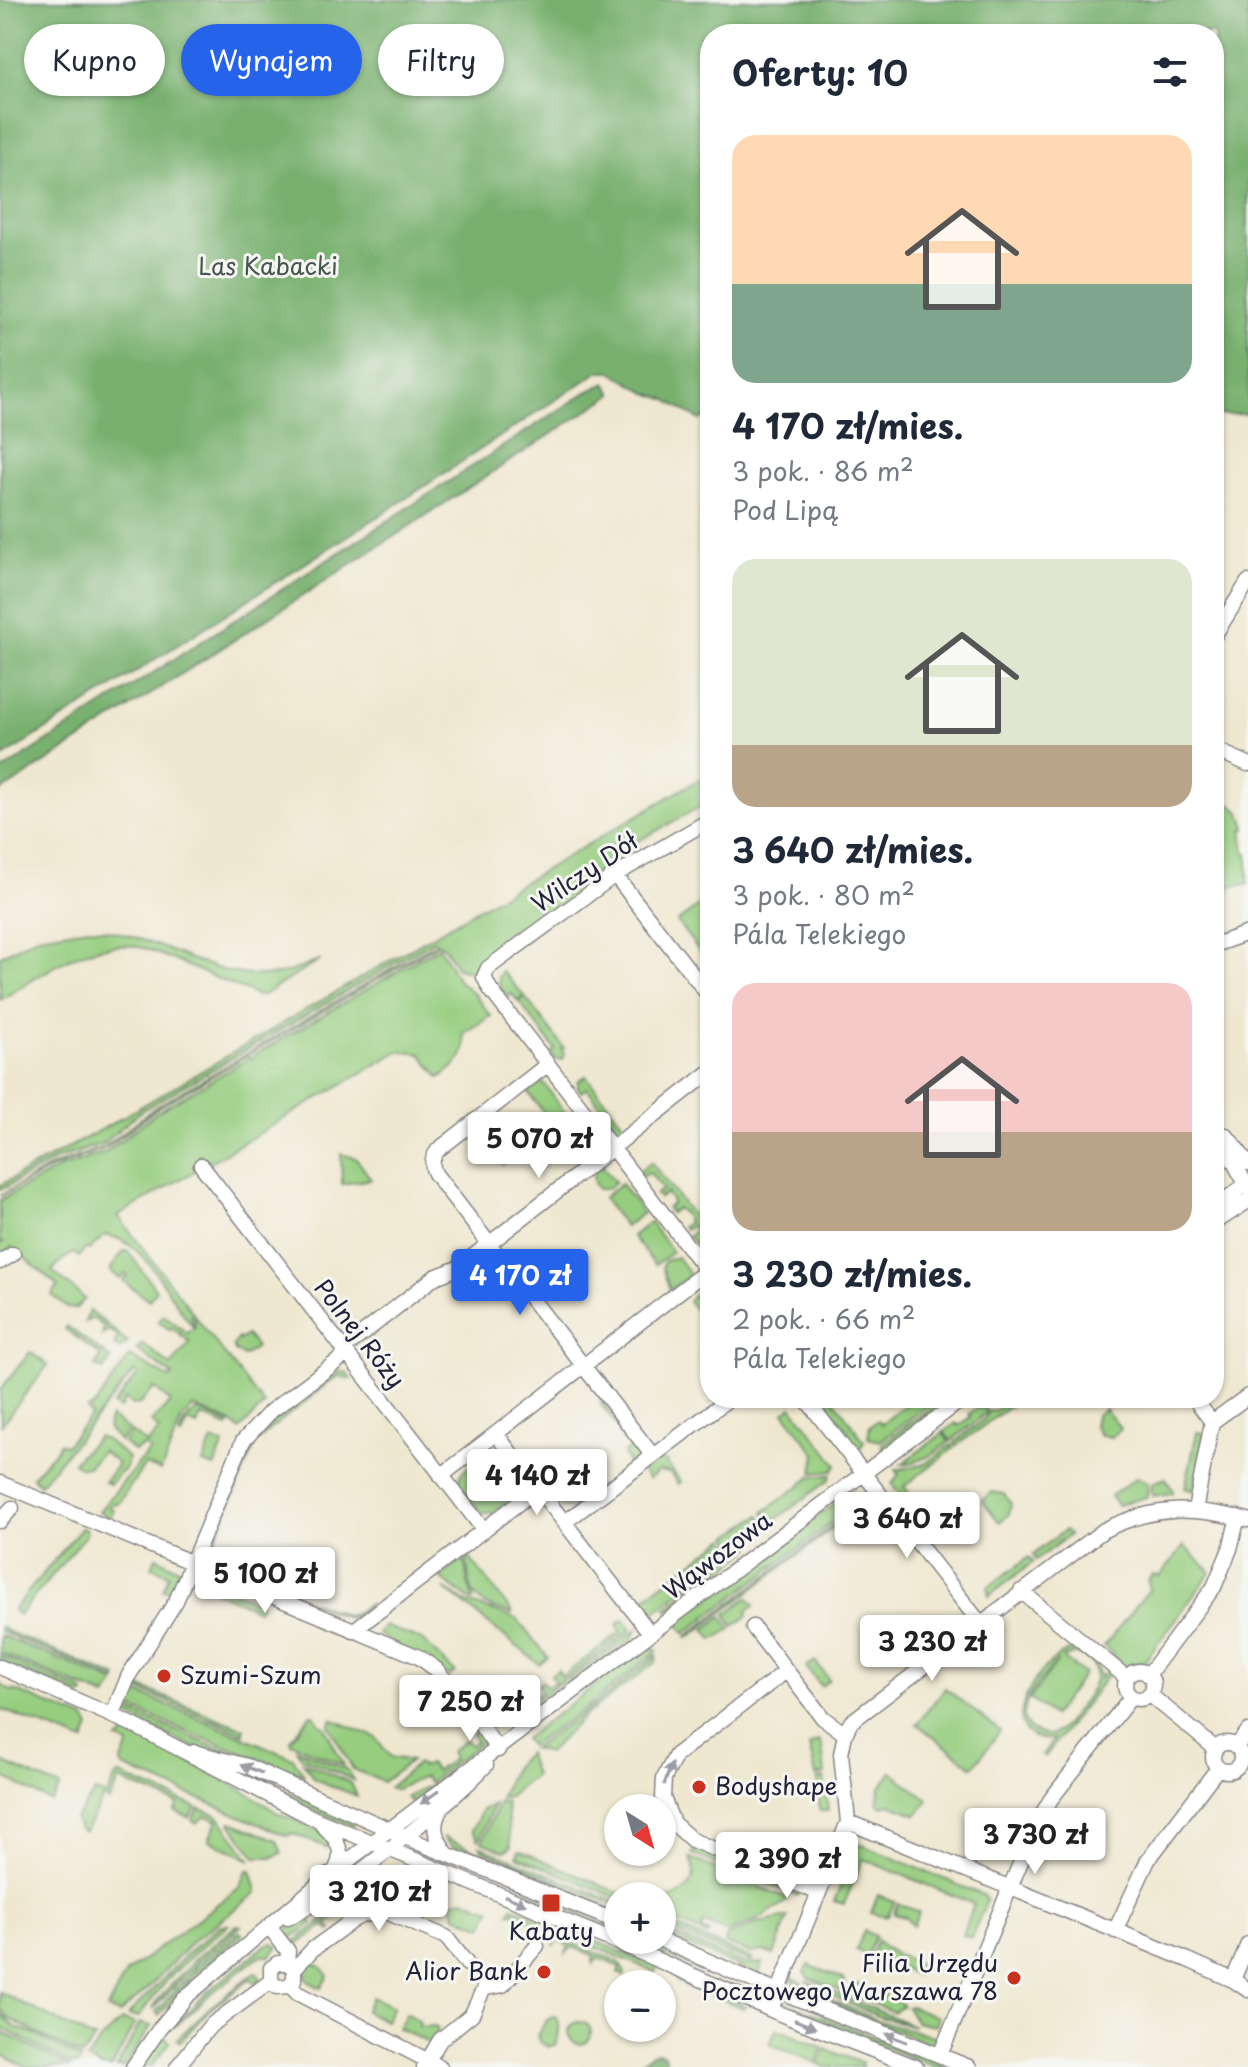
<!DOCTYPE html>
<html lang="pl">
<meta charset="utf-8">
<style>
body{margin:0;font-family:"Playpen Sans",sans-serif;background:#f2f2f3;color:#1f2937;height:100vh;display:flex;flex-direction:column;font-size:30px;white-space:nowrap}
*{box-sizing:border-box;margin:0}
p{font-size:26px;color:#747a83}
.icon{flex:none;width:44px;height:44px;fill:none;stroke:currentColor;stroke-width:2;stroke-linecap:round;stroke-linejoin:round}
.map{position:relative;flex:1;overflow:hidden}
.panel{position:absolute;left:700px;top:24px;width:524px;height:1384px;display:flex;flex-direction:column;background:#fff;border-radius:32px;box-shadow:0 2px 6px #0004}
.panel>*{flex:none}
.hud{position:absolute;left:24px;top:24px;width:556px;height:72px;display:flex;gap:16px}
.needle{width:52px;rotate:143deg}
.controls{position:absolute;left:604px;top:1794px;display:grid;gap:16px}
.controls a{display:grid;place-items:center;width:72px;height:72px;border-radius:50%;background:#fff;box-shadow:0 2px 6px #0004;font-size:40px}
.price{position:absolute;translate:-50% -68px;padding:0 18px;border-radius:8px;background:#fff;color:#222;font-size:26px;line-height:52px;filter:drop-shadow(0 2px 4px #0008)}
.price::after{content:'';position:absolute;left:50%;top:48px;width:24px;height:18px;margin-left:-12px;background:inherit;clip-path:polygon(0 0,100% 0,50% 100%)}
.price.on{background:#2563eb;color:#fff}
ul{padding:0;list-style:none}
li{display:grid;align-content:center;gap:16px;height:424px;padding:0 32px}
li span{display:grid;place-items:center;height:248px;border-radius:24px;color:#555}
li>.icon{margin-inline-start:auto}
span .icon{width:144px;height:144px;fill:#fffc;stroke-width:1}
li b{font-size:34px}
h2{display:flex;justify-content:space-between;align-items:center;height:96px;padding:0 32px;font-size:34px}
.pill{padding:0 28px;border-radius:36px;background:#fff;box-shadow:0 2px 6px #0004;font-size:28px;line-height:72px}
.pill.on{background:#2563eb;color:#fff}
.map>svg:first-child{display:block}
.green{fill:#96cd7f;stroke:#5c785d;stroke-width:2;fill-rule:evenodd}
.forest{fill:#78b06e;stroke:#4d6954;stroke-width:2}
.lines{fill:none;stroke-linecap:round;stroke-linejoin:round}
.minor-tunnel{stroke:#c6c0b1;stroke-width:14;stroke-dasharray:14 7;stroke-linecap:butt}
.minor-casing{stroke:#888485;stroke-width:17}
.minor{stroke:#fff;stroke-width:14}
.oneway{fill:#9c9ca7}
.poi-dot{fill:#c8321e;stroke:#f6f6f2;stroke-width:3}
.labels{text-anchor:middle;stroke-width:6;stroke-linejoin:round;paint-order:stroke}
.park-label{font-size:24px;fill:#45554f;stroke:#f6f6f2}
.street-label{font-size:24px;fill:#22223b;stroke:#f6f6f2}
.poi-label{font-size:24px;fill:#22223b;stroke:#f6f6f2;text-anchor:start}
</style>
<div class="map">
<svg width="1248" height="2067" viewBox="0 0 1248 2067">
<rect width="100%" height="100%" fill="#f6f6f2"/>
<filter id="ink" filterUnits="userSpaceOnUse"><feTurbulence type="fractalNoise" baseFrequency=".0125" numOctaves="2"/><feDisplacementMap in="SourceGraphic" scale="16" xChannelSelector="R" yChannelSelector="G"/><feConvolveMatrix kernelMatrix="1 2 1 2 8 2 1 2 1" color-interpolation-filters="sRGB"/></filter>
<filter id="wash" filterUnits="userSpaceOnUse"><feTurbulence type="fractalNoise" baseFrequency=".006" numOctaves="4" result="noise"/><feDisplacementMap in="SourceGraphic" scale="32" xChannelSelector="R" yChannelSelector="G"/><feGaussianBlur stdDeviation="1.8" result="paint"/><feColorMatrix in="noise" values="0 0 0 0 0 0 0 0 0 0 0 0 0 0 0 0 0 1.4 0 .05"/><feComposite in="paint" operator="in"/></filter>
<g filter="url(#wash)">
<rect width="100%" height="100%" fill="#efe7cf"/>
<path class="green" d="M710 773V801L635 843 639 851 587 885 589 888 474 972 457 968 444 947 433 941 141 1111 103 1143 55 1160 0 1190V1185L99 1131Z
M1214 802 1225 807 1227 803C1238 807 1244 817 1246 829L1242 830 1245 853H1248V884L1229 886V891L1214 893Z
M710 897V965L677 922Z
M88 928C153 931 209 982 274 975 291 973 307 965 321 960L263 995 258 996 147 949C92 933 45 974 0 1000V956L38 936Z
M433 945H436L157 1108 107 1147 50 1169 0 1196 50 1167 104 1147 154 1108Z
M439 947 459 981 474 994 491 1016 463 1034C470 1057 454 1067 440 1078L421 1054 399 1051 118 1216 193 1313 191 1316 193 1327C168 1297 147 1241 105 1235L89 1250 86 1248 79 1257 74 1253 62 1260 52 1271 85 1299 75 1309 67 1308 52 1295 58 1286 12 1247 0 1255V1244L4 1242H0V1200L58 1169 106 1152 157 1112Z
M502 971 524 996 518 1001 512 994 508 997 501 989 498 977Z
M525 997 564 1048 562 1050 565 1055 562 1060H556L551 1054 555 1049 519 1002Z
M586 1076 625 1126 620 1131 587 1088 581 1092 578 1088V1081Z
M542 1081 566 1114 553 1125 528 1092Z
M569 1117 594 1150 581 1161 555 1128Z
M516 1140 523 1150 503 1165 495 1156Z
M341 1154 356 1158 371 1179 342 1184Z
M651 1162 710 1238V1247L699 1249 688 1236 695 1230 691 1226 685 1230 682 1227 688 1222 684 1214 677 1208 670 1213 667 1208 673 1203 666 1193 659 1198 656 1194 663 1189 649 1172 642 1177 638 1172Z
M604 1163 603 1167 615 1182 607 1189H598L594 1183 593 1172Z
M621 1184 643 1213 625 1227 603 1198Z
M650 1222 672 1252 655 1265 632 1236Z
M124 1251H128L156 1290 149 1300 123 1281 127 1276 125 1274 120 1279 111 1271V1268Z
M677 1257 690 1275 670 1290 662 1267 665 1261Z
M701 1288 710 1300V1327L688 1301Z
M89 1310 128 1342 120 1349 114 1345 118 1337 109 1330 102 1335 104 1327 93 1318 85 1322Z
M164 1315 187 1333 195 1328 194 1315 264 1405 240 1430 230 1422 193 1407 182 1419 161 1471 145 1465 118 1504 113 1503 109 1507 114 1510 110 1519 99 1511 150 1450 144 1446 134 1451 123 1443 131 1432 147 1444 159 1430 151 1422 171 1402 154 1388 140 1404 132 1405 125 1399 120 1409 113 1405 138 1375 135 1371 40 1484 32 1477 57 1449 59 1443 66 1445 91 1416 87 1409 94 1406 130 1356 169 1378 173 1376 136 1349 143 1344 171 1366 190 1342 172 1328 170 1330 158 1321Z
M67 1326 111 1359 103 1370 95 1366 100 1358 99 1354 65 1329Z
M246 1335 256 1347 244 1356 235 1351 233 1346 238 1338 239 1340Z
M30 1352 48 1365 1 1425 0 1390Z
M340 1371 347 1373 351 1379 338 1376 268 1431 260 1440 258 1438 275 1420Z
M823 1398H833L864 1441 862 1446 855 1452 843 1437 849 1432Z
M913 1398H937L880 1441 868 1438 870 1426 878 1420 882 1424Z
M943 1398H952L883 1450 882 1444Z
M1012 1398H1021L956 1446 954 1443 983 1420 990 1411H994Z
M602 1401 640 1451V1459L630 1466 623 1454 632 1446 600 1403Z
M792 1406 837 1465 833 1471 813 1473 816 1454 784 1412Z
M978 1407 987 1410 986 1413 951 1441 944 1432 956 1423 959 1426 971 1417 969 1414Z
M1105 1409 1121 1429 1111 1437 1100 1435 1094 1426 1096 1415Z
M197 1410 230 1424 228 1427 201 1416 197 1426 188 1422 182 1436 179 1435 184 1422Z
M110 1417 129 1430 120 1441C112 1434 103 1429 110 1417Z
M1197 1432 1204 1433 1193 1491 1185 1488Z
M943 1433 949 1442C933 1454 923 1462 902 1464Z
M98 1437 106 1440 128 1458 126 1467 110 1484 104 1482 118 1464 102 1451 88 1467H79L73 1462Z
M212 1440 224 1445 214 1467 203 1463Z
M951 1445 954 1448 904 1486 928 1518 922 1522 892 1484 899 1474 896 1470 925 1464Z
M252 1446 254 1447 211 1549 215 1560 347 1616 354 1614 369 1604 370 1605 354 1617 348 1618 211 1562 207 1552Z
M489 1452 500 1454 521 1482 519 1493 492 1513H482L459 1484 461 1473Z
M658 1459 665 1461 681 1482 678 1484 670 1473 659 1471 648 1479 642 1471Z
M831 1475 829 1480 771 1523 764 1512 811 1477Z
M1137 1477 1148 1483 1147 1497 1117 1505 1111 1496Z
M1166 1478 1173 1491 1172 1493 1152 1496V1483Z
M552 1485 564 1499 573 1493 580 1503 573 1509 562 1507 548 1488Z
M852 1490 857 1496 850 1509 685 1633 677 1622Z
M992 1492 1004 1494 1011 1504 1009 1515 999 1522 982 1500Z
M863 1494 864 1505 688 1638 687 1636 854 1510Z
M760 1515 769 1525 738 1548 729 1536Z
M81 1528 87 1529 86 1535 19 1615 13 1610Z
M1065 1530 1069 1535 1036 1560 1033 1555Z
M726 1538 735 1550 690 1584 680 1571Z
M751 1543 753 1546 743 1555 669 1611 666 1608Z
M1184 1546 1211 1572 1144 1662 1124 1666 1104 1646 1149 1590 1148 1580 1153 1575 1160 1576Z
M156 1557 179 1569 172 1591 163 1590 169 1574 152 1567Z
M469 1557 512 1612V1614C475 1605 469 1597 467 1558Z
M1029 1557 1033 1562 989 1596 988 1587Z
M464 1558 468 1585 474 1599 472 1601 440 1578Z
M678 1572 688 1586 655 1612 649 1611 641 1601Z
M217 1584 261 1603 258 1610 214 1591Z
M444 1588 468 1603 517 1619 548 1657 539 1664Z
M748 1597 755 1605 747 1611 748 1616 733 1626 726 1614Z
M722 1616 731 1629 713 1640 705 1629Z
M624 1619 632 1629 567 1678 564 1675 621 1632 617 1625Z
M0 1626 7 1631 118 1678 117 1681 0 1631Z
M384 1626 422 1640 455 1672 449 1676 378 1634Z
M637 1629 633 1638 516 1726 514 1721Z
M0 1635 116 1683 106 1697 0 1653Z
M645 1647H652L657 1651 586 1708 530 1746 524 1739Z
M1077 1650C1092 1655 1098 1664 1100 1678L1107 1670 1110 1672 1045 1757 1042 1755 1054 1739C985 1744 1041 1650 1077 1650ZM1076 1654C1112 1666 1090 1693 1075 1712 1069 1720 1063 1730 1053 1734 1047 1736 1041 1735 1035 1732 1005 1716 1044 1675 1058 1661L1030 1699 1053 1716 1084 1674 1063 1658Z
M657 1655 656 1662 583 1717 548 1753 532 1749 593 1706Z
M0 1656 81 1690 84 1693 82 1696 0 1662Z
M815 1661 829 1680 821 1686 806 1667Z
M558 1670 564 1679 504 1724 502 1722 542 1691 538 1685 542 1681 547 1687 556 1681 551 1675Z
M0 1684 13 1692 14 1690 85 1719 90 1727 84 1742 0 1709Z
M136 1685 244 1729V1734L136 1688Z
M945 1688 1000 1731 973 1767 917 1724Z
M134 1691 293 1758 304 1775 197 1736 129 1707Z
M123 1708 207 1744 303 1778 301 1782 188 1745 128 1716Z
M311 1714 314 1715 320 1724 324 1726 344 1765 291 1743 290 1740Z
M332 1719 375 1737 391 1757 411 1761 383 1782 353 1769 329 1726Z
M476 1731 484 1740 429 1782 424 1777 394 1790 389 1788 417 1764 422 1767 429 1764 436 1771 453 1759 450 1752 465 1740 471 1745 476 1741 472 1734Z
M127 1733 138 1734 250 1794 276 1812 322 1832 334 1845 326 1847 292 1833 288 1836 123 1767 121 1763 129 1745 118 1740Z
M819 1741 822 1746 825 1774 816 1776 809 1746Z
M485 1744 481 1754 411 1803 406 1797 429 1786Z
M297 1749 348 1770 354 1780 301 1757Z
M527 1753 535 1775 507 1798H500L513 1768Z
M0 1761 60 1787 51 1802 0 1775Z
M303 1762 351 1783 357 1796 314 1779Z
M228 1766 354 1821 352 1826 292 1801Z
M892 1772 928 1800 917 1815 889 1804 882 1806 878 1803 879 1789Z
M120 1775 196 1807 189 1818 175 1811 178 1804 120 1780 109 1801 103 1798 85 1832 79 1829 75 1819 95 1792 107 1796 116 1776Z
M824 1778 828 1811H820L817 1779Z
M499 1802 506 1803 511 1846 505 1851 482 1842Z
M494 1804 479 1840 472 1830 482 1810Z
M199 1808 218 1816 251 1860 209 1840 217 1820 206 1816 196 1823 192 1820Z
M232 1822 277 1840 282 1853 273 1857H256L231 1824Z
M443 1837 618 1912V1915L451 1846Z
M862 1845 985 1896 987 1900 971 1938 962 1934 974 1904 863 1859 844 1904 834 1901 858 1846Z
M480 1846 618 1903V1907L482 1850Z
M697 1848 800 1890 798 1896 697 1856 692 1853Z
M519 1850 628 1896H618V1898L517 1856Z
M690 1858 787 1898V1901L757 1920 726 1932 704 1923 701 1930 709 1933 707 1935 672 1920 677 1912 662 1905 663 1900C686 1895 701 1881 690 1858Z
M404 1868 419 1876 416 1882 410 1880 408 1884 429 1893 425 1895 412 1890 409 1898 424 1904 422 1907H414L380 1893 379 1882 395 1870Z
M247 1870H251L257 1890 255 1894 194 1940 145 1991 119 2014 107 2009 126 1973 240 1887Z
M494 1882 522 1890 618 1929V1935Z
M878 1895 894 1902 889 1915 885 1917 871 1913Z
M465 1899 491 1909 483 1927 455 1915 452 1901Z
M897 1903 919 1912 913 1926 905 1917 894 1914Z
M353 1905 328 1923 332 1930 330 1931 325 1925 297 1945 294 1942 343 1906Z
M513 1907 658 1967 655 1972 510 1912Z
M309 1916 313 1923 287 1941V1929Z
M788 1917 774 1955 763 1951 750 1953 725 1943 727 1935 758 1923Z
M662 1921 750 1958 753 1960 749 1962 662 1926Z
M220 1925H228C194 1951 163 1981 139 2017L128 2015 192 1949Z
M237 1925 241 1926 201 1959 153 2009 155 2003 197 1957Z
M662 1930 745 1965 763 1963 758 1976 662 1934Z
M864 1931 875 1936 867 1955 856 1950Z
M239 1932 243 1934 199 1971 159 2015 156 2012 198 1966Z
M557 1937 619 1962 625 1973 624 1976 618 1973 620 1967 598 1958 593 1964V1955L572 1947 566 1953 568 1945 557 1940 554 1946Z
M630 1940H645L720 1974 699 1971Z
M877 1940 883 1947 895 1953 891 1965 870 1956Z
M273 1943 279 1947 269 1957 265 1955 258 1957 208 1996 177 2025 172 2027 206 1993 266 1945Z
M898 1955 920 1964 916 1975 894 1966Z
M310 1962 320 1966 328 1976 321 1988C310 1983 304 1980 305 1967Z
M808 1965 844 1979 846 1987 844 1992 809 1978 805 1972Z
M256 1972 261 1979 256 1984 251 1979 209 2010 180 2042 177 2039 209 2008Z
M791 1976 813 1992 879 2021 941 2038 938 2043 931 2044 865 2019 794 1985Z
M678 1977 746 2006 745 2009 677 1981Z
M807 1981 914 2026 878 2016 814 1988Z
M857 1984 900 2002 903 2006 893 2012 849 1994Z
M0 1992 91 2038H95L82 2056 8 2018 0 2009Z
M372 1997 393 2007 385 2021 365 2011Z
M781 2000 950 2067H935L786 2008Z
M910 2006 938 2017 935 2026 916 2022 907 2007Z
M407 2013 420 2022 419 2027 435 2026 438 2029 430 2044 398 2028Z
M0 2014 15 2027 35 2034 81 2059 78 2064 73 2065 0 2027Z
M555 2016C562 2021 559 2037 555 2045L548 2047 541 2043 537 2035 547 2020Z
M122 2020 135 2023 112 2067H101L87 2059 99 2042Z
M569 2033a11 11 0 1 1 22 0a11 11 0 1 1-22 0Z
M140 2023 151 2026 125 2067H117Z
M777 2029 822 2047 817 2063 769 2044Z
M0 2031 71 2067H26L0 2053Z
M164 2036 170 2042 151 2067H141Z
M825 2049 862 2063V2067H825L819 2064Z"/>
<path class="forest" d="M0 0H1248V414L1214 415V34H710V414L700 420 665 399 647 393 612 372H598L396 505 0 759Z
M606 383 613 394 0 792V772L587 392Z
M658 2052 665 2055 668 2067H648L641 2064 651 2054Z"/>
</g>
<g filter="url(#ink)">
<g class="lines">
<path class="minor-tunnel" d="M467 1964 479 1980"/>
<g class="minor-casing">
<path id="minor" d="M1214 636 1248 582
M1214 749 1248 764
M710 820 615 875 488 968 484 977 490 989 710 1275
M615 875 710 997
M1214 945 1248 933
M548 1064 438 1150C432 1158 430 1165 436 1175L653 1456
M1214 1126 1248 1188
M1226 1135 1248 1163
M201 1165 484 1530
M1214 1208 1248 1183
M1214 1223 1248 1201
M0 1262 13 1254
M343 1349 435 1277 458 1268 710 1072
M805 1398 980 1623
M1194 1398 1212 1422
M496 1434 650 1633
M441 1476 710 1268
M0 1483 419 1657 437 1670 459 1697
M1195 1510 1212 1422 1248 1396
M0 1521 12 1508
M565 1522 730 1398
M1021 1591 1127 1678
M753 1627 823 1718 845 1734
M353 1631 538 1488
M0 1667 129 1723 315 1819 621 1944 783 2015 916 2067
M786 1671 676 1755 664 1778 663 1798 673 1823 692 1840 819 1893
M1125 1685a14 14 0 1 1 28 0a14 14 0 1 1-28 0Z
M1148 1675 1214 1587 1230 1549 1238 1517
M1149 1694 1216 1749
M473 1714 498 1750
M112 1716 129 1675 176 1601 243 1441 271 1411 347 1354
M1213 1757a14 14 0 1 1 28 0a14 14 0 1 1-28 0Z
M1236 1747 1248 1731
M194 1752 247 1766 424 1845 618 1922
M440 1811C430 1828 437 1839 447 1854
M848 1822 1188 1960 1233 1980 1248 1990
M322 1825C336 1837 346 1851 336 1869
M288 1918C331 1896 368 1866 406 1836 434 1813 461 1792 486 1765
M270 1928 288 1951 287 1963
M1115 1931 1148 1860 1218 1768
M661 1940 756 1982 969 2067
M294 1969 287 1963H278L271 1968V1981L277 1987 288 1986 294 1980V1969L313 1949 353 1920 363 1915 386 1912 446 1937 467 1964
M1233 1980 1248 1944
M290 1985 297 1993 440 2067
M484 1988 503 1985 537 1946
M771 2009 848 1822 841 1754 845 1734 851 1722 1104 1530C1156 1505 1193 1507 1248 1520
M940 2055 1037 1823 1051 1799 1131 1697
M133 2067 160 2028 186 1997 329 1875 964 1398
M177 2067 210 2026 271 1981
M424 2067 440 2040 472 2014 484 1988"/>
</g>
<use href="#minor" class="minor"/>
</g>
<defs><path id="oneway-solid" d="M-6-.8H1V-3.2L6.5 0L1 3.2V.8H-6Z" transform="scale(2)"/></defs>
<g class="oneway">
<use href="#oneway-solid" transform="translate(252 1769) rotate(-158)"/>
<use href="#oneway-solid" transform="translate(668 1774) rotate(-70)"/>
<use href="#oneway-solid" transform="translate(430 1797) rotate(144)"/>
<use href="#oneway-solid" transform="translate(515 1900) rotate(22)"/>
<use href="#oneway-solid" transform="translate(805 2024) rotate(22)"/>
<use href="#oneway-solid" transform="translate(896 2038) rotate(-159)"/>
</g>
</g>
<g class="poi-dot">
<circle cx="164" cy="1676" r="8"/>
<circle cx="699" cy="1787" r="8"/>
<rect x="541" y="1893" width="20" height="20" rx="4"/>
<circle cx="544" cy="1972" r="8"/>
<circle cx="1014" cy="1978" r="8"/>
</g>
<g class="labels">
<g class="park-label">
<text x="268" y="275">Las Kabacki</text>
</g>
<g class="street-label">
<text transform="translate(585 873) rotate(-34)" y="8">Wilczy Dół</text>
<text transform="translate(359 1334) rotate(52)" y="8">Polnej Róży</text>
<text transform="translate(718 1556) rotate(-37)" y="8">Wąwozowa</text>
</g>
<g class="poi-label">
<text x="180" y="1684">Szumi-Szum</text>
<text x="715" y="1795">Bodyshape</text>
<text x="551" y="1940" text-anchor="middle">Kabaty</text>
<text x="998" y="1972" text-anchor="end">Filia Urzędu<tspan x="998" dy="28">Pocztowego Warszawa 78</tspan></text>
<text x="528" y="1980" text-anchor="end">Alior Bank</text>
</g>
</g>
</svg>
<div class="controls">
<a><svg class="needle" viewBox="-14 -14 28 28"><path d="M0-13l5 13h-10z" fill="#e53935"/><path d="M0 13l5-13h-10z" fill="#747a83"/></svg></a>
<a>+</a>
<a>−</a>
</div>
<b class="price" style="left:539px;top:1180px">5 070 zł</b>
<b class="price on" style="left:520px;top:1317px">4 170 zł</b>
<b class="price" style="left:537px;top:1517px">4 140 zł</b>
<b class="price" style="left:907px;top:1560px">3 640 zł</b>
<b class="price" style="left:265px;top:1615px">5 100 zł</b>
<b class="price" style="left:932px;top:1683px">3 230 zł</b>
<b class="price" style="left:470px;top:1743px">7 250 zł</b>
<b class="price" style="left:1035px;top:1876px">3 730 zł</b>
<b class="price" style="left:787px;top:1900px">2 390 zł</b>
<b class="price" style="left:379px;top:1933px">3 210 zł</b>
<div class="hud">
<a class="pill">Kupno</a>
<a class="pill on">Wynajem</a>
<a class="pill">Filtry</a>
</div>
<section class="panel">
<h2>Oferty: 10<svg class="icon" aria-label="filters" viewBox="0 0 24 24"><path d="M4 7h16M4 17h16"/><circle cx="9" cy="7" r="2"/><circle cx="15" cy="17" r="2"/></svg></h2>
<ul>
<li><span style="background:linear-gradient(#ffd9b3 60%,#7fa58c 0)"><svg class="icon" aria-label="home" viewBox="0 0 24 24"><path d="M3 11l9-7 9 7M6 9v11h12V9"/></svg></span><div><b>4 170 zł/mies.</b><p>3 pok. · 86 m²</p><p>Pod Lipą</p></div></li>
<li><span style="background:linear-gradient(#dfe7d0 75%,#b9a48a 0)"><svg class="icon" aria-label="home" viewBox="0 0 24 24"><path d="M3 11l9-7 9 7M6 9v11h12V9"/></svg></span><div><b>3 640 zł/mies.</b><p>3 pok. · 80 m²</p><p>Pála Telekiego</p></div></li>
<li><span style="background:linear-gradient(#f6c9c9 60%,#b9a48a 0)"><svg class="icon" aria-label="home" viewBox="0 0 24 24"><path d="M3 11l9-7 9 7M6 9v11h12V9"/></svg></span><div><b>3 230 zł/mies.</b><p>2 pok. · 66 m²</p><p>Pála Telekiego</p></div></li>
</ul>
</section>
</div>
